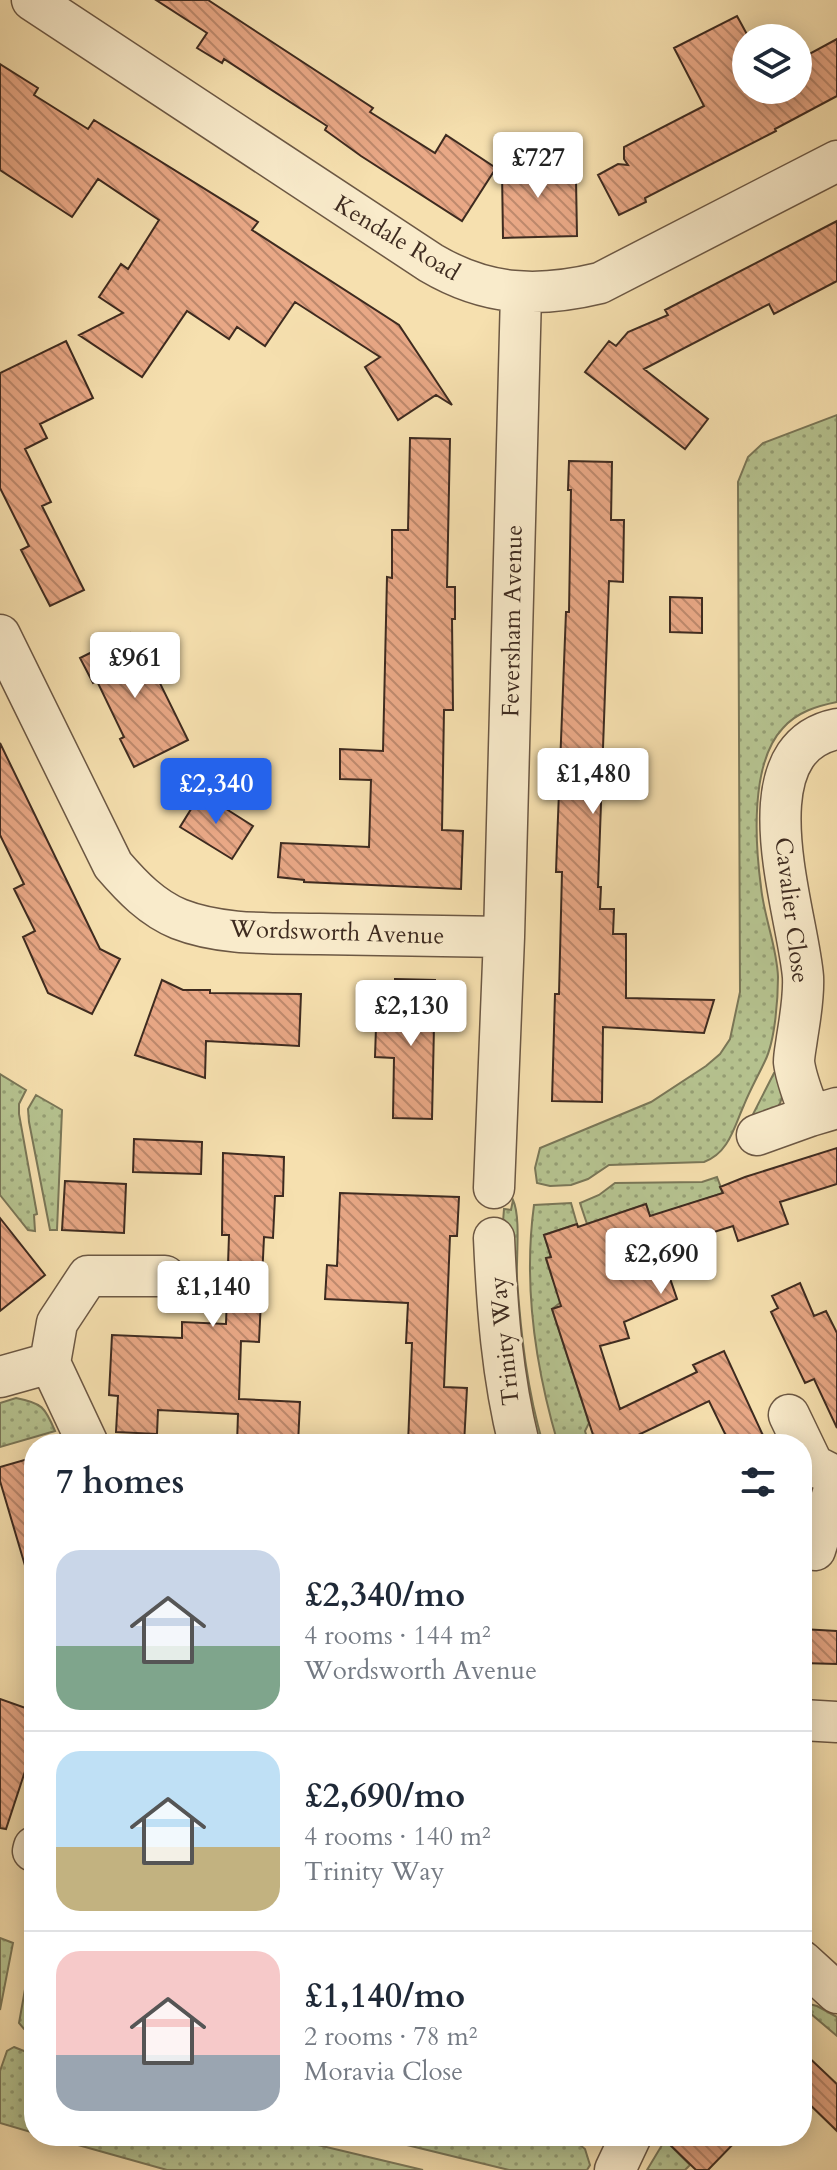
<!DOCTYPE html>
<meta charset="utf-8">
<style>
body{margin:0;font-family:Cardo,serif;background:#f2f2f3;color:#1f2937;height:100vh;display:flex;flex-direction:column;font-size:30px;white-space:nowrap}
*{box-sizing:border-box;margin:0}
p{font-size:26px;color:#747a83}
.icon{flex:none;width:44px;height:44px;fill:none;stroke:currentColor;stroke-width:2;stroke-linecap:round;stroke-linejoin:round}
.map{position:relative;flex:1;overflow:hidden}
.side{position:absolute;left:24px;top:1434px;width:788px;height:712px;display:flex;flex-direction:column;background:#fff;border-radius:32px;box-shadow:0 4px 20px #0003}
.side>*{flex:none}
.controls{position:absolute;left:732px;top:24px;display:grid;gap:16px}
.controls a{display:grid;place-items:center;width:80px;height:80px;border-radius:50%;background:#fff;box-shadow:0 4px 20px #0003;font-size:40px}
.price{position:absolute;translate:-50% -68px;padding:0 18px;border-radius:8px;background:#fff;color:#222;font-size:26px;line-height:52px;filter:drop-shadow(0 2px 4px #0008)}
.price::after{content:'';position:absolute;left:50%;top:48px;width:24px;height:18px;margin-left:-12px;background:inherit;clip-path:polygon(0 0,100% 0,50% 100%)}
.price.selected{background:#2563eb;color:#fff}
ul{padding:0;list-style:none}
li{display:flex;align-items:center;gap:24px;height:200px;padding:0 32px}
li+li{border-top:2px solid #e0e1e3}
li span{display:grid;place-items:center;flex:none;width:224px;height:160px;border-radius:24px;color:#555}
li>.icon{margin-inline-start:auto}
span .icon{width:96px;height:96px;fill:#fffc;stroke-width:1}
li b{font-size:34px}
h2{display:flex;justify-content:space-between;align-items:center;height:96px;padding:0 32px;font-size:34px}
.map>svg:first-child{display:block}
.grass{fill:url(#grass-dots);stroke:#7a7758;stroke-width:2}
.building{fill:url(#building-back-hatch);stroke:#3e2b20;stroke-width:2}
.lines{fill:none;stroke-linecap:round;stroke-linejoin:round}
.minor-casing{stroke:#6c5844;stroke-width:43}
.minor{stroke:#f9ebcb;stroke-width:40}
.labels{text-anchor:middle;stroke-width:7;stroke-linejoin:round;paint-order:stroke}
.street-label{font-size:24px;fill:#3e2b20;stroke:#f9ebcb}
</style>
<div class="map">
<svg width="837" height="2170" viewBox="0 0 837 2170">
<defs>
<pattern id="grass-dots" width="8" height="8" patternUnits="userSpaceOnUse" patternTransform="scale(2)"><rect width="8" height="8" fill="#b6c390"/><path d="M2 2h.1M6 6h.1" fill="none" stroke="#959f75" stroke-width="1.8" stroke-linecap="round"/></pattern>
<pattern id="building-back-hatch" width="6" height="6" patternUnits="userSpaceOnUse" patternTransform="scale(2)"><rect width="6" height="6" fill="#e9a886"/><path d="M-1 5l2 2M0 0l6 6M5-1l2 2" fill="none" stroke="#be896d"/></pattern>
</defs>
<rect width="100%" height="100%" fill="#f6e0af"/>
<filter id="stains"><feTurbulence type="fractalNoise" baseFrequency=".0025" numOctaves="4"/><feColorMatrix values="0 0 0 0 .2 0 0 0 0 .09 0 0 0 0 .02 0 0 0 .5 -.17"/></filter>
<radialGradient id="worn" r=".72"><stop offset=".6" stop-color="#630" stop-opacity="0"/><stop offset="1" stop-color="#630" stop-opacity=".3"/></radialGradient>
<path class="grass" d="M837 415V702C817 706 797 712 783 728 750 763 755 842 761 887 764 917 777 947 778 977 778 999 775 1041 765 1061 758 1076 750 1090 744 1105 734 1127 729 1153 704 1162L609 1165 588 1179 571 1185 550 1186 537 1183 535 1168 540 1148 651 1102 706 1066 720 1054 730 1039 740 992 738 482 748 457 763 443Z
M774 1073H781C787 1109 777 1111 747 1126Z
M0 1074 26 1090 19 1104V1114L37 1214 34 1215 35 1231 28 1230 0 1195Z
M36 1095 62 1110 57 1230H50L29 1122 28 1109Z
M717 1177 723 1193 650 1217 646 1204 587 1224 580 1203 599 1195 615 1183 702 1182Z
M513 1200C521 1217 516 1258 517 1279 521 1335 527 1390 543 1444H534L503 1222 504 1209 511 1210Z
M571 1203 577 1224 544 1235 551 1257 546 1259 553 1280 565 1299 552 1309 589 1423 585 1431 589 1444H558C535 1366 523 1286 534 1205Z
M16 1398C42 1403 45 1407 55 1431L0 1447V1403Z
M0 1938 13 1943 0 2010Z
M32 1950H34V2033L24 2029 19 2023Z
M805 2003 817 2006 837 2017V2036L810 2013Z
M14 2047 34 2055V2133L0 2123V2071L7 2051Z
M46 2136H280L423 2170H167Z
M370 2136H569L585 2149 590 2165 587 2170H509Z
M665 2140 690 2165 685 2170H647Z"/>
<path class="building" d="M156 0H208L373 108 370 112 435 153 446 135 496 168 462 221 361 156 325 130 327 126 224 59 222 63 197 48 207 33Z
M737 16 749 38H746V90H798V60L837 39V96L775 129 776 131 645 198 646 202 619 215 598 175 618 164 628 165 624 159V147L704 106 674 48Z
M0 64 38 88 34 95 88 129 94 120 258 222 252 230 399 325 452 405 436 395 398 420 365 367 380 357 295 302 265 346 237 327 229 339 187 311 142 377 79 335 123 313 99 297 121 264 128 269 159 220 98 179 72 217 0 170Z
M514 151 547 152V159H552L553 179H576L577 236 503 238 502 171 515 180Z
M837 221V281L774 314 769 304 644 369 708 419 685 449 585 372 609 341 616 346 628 332 668 315 665 310Z
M66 341 93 398 40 424 47 438 25 449 51 502 42 506 84 590 50 606 21 550 29 546 0 488V373Z
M410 438 450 439 447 587H455V619H452L453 710H444L442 830 463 831 461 889 304 882V880L278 877 281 843 369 847 371 780 340 779V749L383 751 387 577 392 578V530H408Z
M569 461 612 462 611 520H624L623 582 609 581 598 887H601L600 909H614L613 934H626V998L714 1000 704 1033 603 1027 602 1102 552 1101 555 994H559L562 872H556L557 843 566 612H569L571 490H568Z
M670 597 702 598V633L670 632Z
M130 633 148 669 152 667 188 740 134 767 120 739 124 737 97 681 93 683 80 658Z
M0 743 100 949 120 959 92 1014 48 993 23 937 35 931 14 889 24 884 0 835Z
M201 793 253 826 232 859 180 827Z
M395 979 435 980 432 1119 393 1118 394 1058 375 1057 376 1027 394 1028Z
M162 980 183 990H210V993L301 994 299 1046 206 1041 205 1078 135 1055Z
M134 1139 202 1142 201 1174 133 1172Z
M837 1148V1184L780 1202 788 1224 738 1241 733 1226 660 1249 677 1299 624 1322 629 1338 600 1346 620 1409 697 1372 693 1365 724 1351 767 1444H730L709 1401 638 1435 641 1444H596L552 1309 561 1306 546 1258 551 1257 544 1235 577 1224 578 1227 646 1204 650 1216 723 1193 720 1187 745 1177Z
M223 1153 284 1157 283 1196H275L273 1238 264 1237 259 1342 241 1341 239 1399 300 1402 298 1444H237L238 1414 158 1410 157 1434 116 1432 118 1396 109 1395 112 1335 182 1338V1322L226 1324 229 1235H222Z
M65 1181 126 1184 124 1233 62 1230Z
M340 1193 459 1197 457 1236H450L444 1387 467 1388 464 1444H408L412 1343H406L408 1303 325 1299 327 1265 337 1266Z
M0 1218 45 1275 0 1311Z
M800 1283 814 1316 826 1311 837 1333V1428L814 1379 805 1383 771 1312 778 1308 772 1296Z
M28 1459 34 1479V1568L26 1569 0 1481V1467Z
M802 1629 837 1631V1664L802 1663Z
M0 1699 34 1711V1744L6 1829 0 1828Z
M802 2051 837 2084V2131L802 2097Z
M661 2136H741L708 2170H696Z"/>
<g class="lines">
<g class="minor-casing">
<path id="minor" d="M32 0 431 263C487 296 538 298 600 283L837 161
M0 635 113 865C132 887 152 908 179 919 222 936 274 933 319 934 381 935 442 936 504 937
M837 729C738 749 798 912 803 977 804 998 800 1018 797 1038 796 1046 794 1055 794 1062 796 1080 805 1099 810 1116L837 1108
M757 1135 810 1116
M494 1188 504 937 521 294
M494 1238C497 1307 502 1376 519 1444
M50 1363 57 1323 88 1276H165
M0 1377 50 1363 88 1444
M789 1415 813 1465 837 1477
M815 1550 837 1480
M802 1720 837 1722
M33 1851 34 1847
M802 1961 837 1993
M615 2170 631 2136"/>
</g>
<use href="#minor" class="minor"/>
</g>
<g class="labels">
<g class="street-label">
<text transform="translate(397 238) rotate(31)" y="8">Kendale Road</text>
<text transform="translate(512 621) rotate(-89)" y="8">Feversham Avenue</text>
<text transform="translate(792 910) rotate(83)" y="8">Cavalier Close</text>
<text transform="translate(337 932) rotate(2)" y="8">Wordsworth Avenue</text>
<text transform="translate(504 1341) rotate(-96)" y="8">Trinity Way</text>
</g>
</g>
<rect width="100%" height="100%" filter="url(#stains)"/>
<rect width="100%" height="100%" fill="url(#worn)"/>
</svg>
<div class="controls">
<a><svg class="icon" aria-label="layers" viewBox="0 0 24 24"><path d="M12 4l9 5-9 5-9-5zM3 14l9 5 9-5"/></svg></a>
</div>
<b class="price" style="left:538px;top:200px">£727</b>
<b class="price" style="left:135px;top:700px">£961</b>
<b class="price" style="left:593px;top:816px">£1,480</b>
<b class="price selected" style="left:216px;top:826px">£2,340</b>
<b class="price" style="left:411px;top:1048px">£2,130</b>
<b class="price" style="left:661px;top:1296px">£2,690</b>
<b class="price" style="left:213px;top:1329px">£1,140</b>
<section class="side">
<h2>7 homes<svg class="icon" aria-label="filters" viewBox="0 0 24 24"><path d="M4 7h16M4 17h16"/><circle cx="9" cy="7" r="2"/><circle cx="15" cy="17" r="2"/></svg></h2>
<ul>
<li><span style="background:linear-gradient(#c9d6e8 60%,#7fa58c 0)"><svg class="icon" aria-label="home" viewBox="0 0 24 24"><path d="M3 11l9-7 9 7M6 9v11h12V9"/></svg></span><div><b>£2,340/mo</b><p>4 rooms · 144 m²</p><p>Wordsworth Avenue</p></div></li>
<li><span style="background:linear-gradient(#bfe0f5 60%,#c2b280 0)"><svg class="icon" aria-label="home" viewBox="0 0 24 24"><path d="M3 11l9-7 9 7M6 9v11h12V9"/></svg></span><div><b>£2,690/mo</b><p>4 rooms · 140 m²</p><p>Trinity Way</p></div></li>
<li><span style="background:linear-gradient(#f6c9c9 65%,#9aa5b1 0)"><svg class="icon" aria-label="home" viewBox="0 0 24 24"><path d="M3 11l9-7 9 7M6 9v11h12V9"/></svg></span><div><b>£1,140/mo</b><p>2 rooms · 78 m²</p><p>Moravia Close</p></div></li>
</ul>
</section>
</div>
